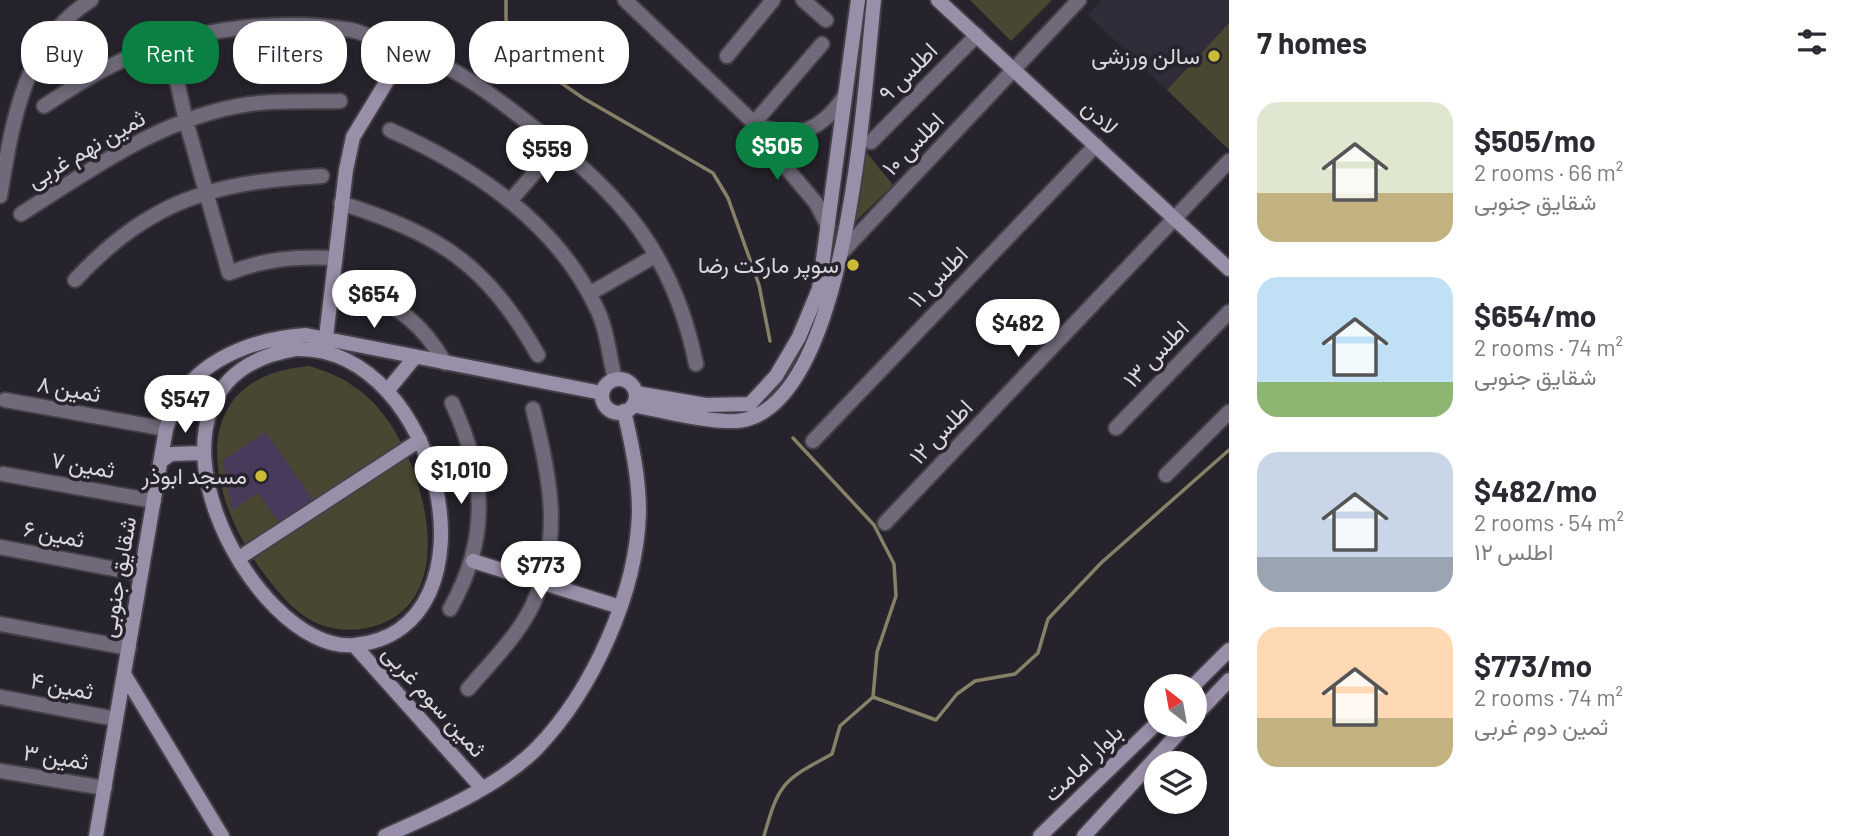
<!DOCTYPE html>
<meta charset="utf-8">
<style>
body{margin:0;font-family:Barlow,Vazirmatn,sans-serif;background:#f2f2f3;color:#2b2b33;height:100vh;display:flex;flex-direction:column;font-size:26px;white-space:nowrap}
*{box-sizing:border-box;margin:0}
p{font-size:23px;color:#7c7c81}
.icon{flex:none;width:38px;height:38px;fill:none;stroke:currentColor;stroke-width:2;stroke-linecap:round;stroke-linejoin:round}
.map{position:relative;flex:1;overflow:hidden}
.drawer{display:flex;flex-direction:column;background:#fff;width:630px}
.drawer>*{flex:none}
.banner{position:absolute;left:21px;top:21px;width:665px;height:63px;display:flex;gap:14px}
.needle{width:46px;rotate:329deg}
.tools{position:absolute;left:1144px;top:674px;display:grid;gap:14px}
.tools a{display:grid;place-items:center;width:63px;height:63px;border-radius:50%;background:#fff;box-shadow:0 4px 10px #0003;font-size:35px}
.price{position:absolute;translate:-50% -60px;padding:0 16px;border-radius:24px;background:#fff;color:#222;font-size:23px;line-height:46px;filter:drop-shadow(0 2px 4px #0008)}
.price::after{content:'';position:absolute;left:50%;top:42px;width:21px;height:16px;margin-left:-10px;background:inherit;clip-path:polygon(0 0,100% 0,50% 100%)}
.price.active{background:#0b8043;color:#fff}
ul{padding:0;list-style:none}
li{display:flex;align-items:center;gap:21px;height:175px;padding:0 28px}
li span{display:grid;place-items:center;flex:none;width:196px;height:140px;border-radius:21px;color:#555}
li>.icon{margin-inline-start:auto}
span .icon{width:84px;height:84px;fill:#fffc;stroke-width:1}
li b{font-size:30px}
h2{display:flex;justify-content:space-between;align-items:center;height:84px;padding:0 28px;font-size:30px}
.chip{padding:0 24px;border-radius:28px;background:#fff;box-shadow:0 4px 10px #0003;font-size:24px;line-height:63px}
.chip.active{background:#0b8043;color:#fff}
main{display:flex;flex:1;min-height:0}
.map>svg:first-child{display:block}
.built{fill:#312c3a}
.green{fill:#494631}
.lines{fill:none;stroke-linecap:round;stroke-linejoin:round}
.stream{stroke:#868167;stroke-width:3.5}
.building{fill:#483a5b}
.street-casing{stroke:#434048;stroke-width:18}
.secondary-casing{stroke:#434048;stroke-width:18}
.street{stroke:#6f6979;stroke-width:14}
.secondary{stroke:#998fa8;stroke-width:14}
.poi-dot{fill:#cbba39;stroke:#27232c;stroke-width:2.5}
.labels{text-anchor:middle;stroke-width:7;stroke-linejoin:round;paint-order:stroke}
.poi-label{font-size:23px;fill:#d9d7dd;stroke:#27232c;text-anchor:end}
.street-label{font-size:23px;fill:#d9d7dd;stroke:#27232c}
</style>
<main>
<div class="map">
<svg width="1229" height="836" viewBox="0 0 1229 836">
<rect width="100%" height="100%" fill="#27232c"/>
<path class="built" d="M1101 0H1229V23L1167 90 1088 15Z"/>
<path class="green" d="M970 0H1052L1011 41Z
M1229 23V148L1228 149 1167 90Z
M864 149 893 185 854 223Z
M309 366C341 375 366 390 386 418 423 467 460 593 381 624 359 632 336 632 314 622 294 612 278 592 265 575 207 499 181 377 309 366Z"/>
<g class="lines">
<path class="stream" d="M506 0V19L512 49 583 98 713 173 728 198 759 285 770 341
M793 438 874 525 894 564 896 596 877 652 873 697
M764 836C779 782 784 780 832 754L840 726 873 697 936 720 957 694 975 681 1015 674 1038 653 1048 619 1101 563 1229 450"/>
</g>
<path class="building" d="M266 432 314 501 280 524 258 493 232 510 223 460Z"/>
<g class="lines">
<g class="street-casing">
<path id="street" d="M625 0 754 123 778 158 816 203 828 226
M803 0 826 20
M168 42 186 121 229 273C264 259 297 256 335 258
M727 56 773 0
M44 106C73 87 101 69 132 56 196 28 282 18 351 30 369 33 386 47 404 53 414 56 425 57 435 61 472 79 504 104 536 129 622 195 674 255 696 364
M754 123C794 142 820 132 844 97
M754 123 822 44
M390 130C473 167 556 222 596 307 607 328 609 356 615 379
M871 142 977 35
M0 196C12 125 23 42 91 0
M510 201 558 146
M341 203C441 235 486 264 538 355
M21 214C92 169 164 116 250 104 279 100 310 102 340 101
M843 251 1079 0
M75 280C151 199 214 182 322 176
M357 291C398 304 424 326 445 363
M589 294 655 256
M5 400 166 429
M1116 428 1229 312
M813 441 1096 145
M3 474 154 501
M1166 475 1229 412
M885 523 1229 161
M0 547 141 574
M450 609C490 538 486 476 452 403
M0 624 129 648
M468 689C491 662 518 636 533 604 563 539 550 475 533 409
M0 697 116 719
M0 771 105 788"/>
</g>
<g class="secondary-casing">
<path id="secondary" d="M938 0 1229 269
M326 337 346 170 353 137 404 53
M296 349C441 345 506 631 354 645 252 655 107 379 296 349Z
M602 396a17 17 0 1 1 34 0a17 17 0 1 1-34 0Z
M387 391 415 357
M636 393 706 405 750 404 776 376 799 337 819 289 858 0
M633 405C660 410 724 427 748 419 849 388 864 91 874 0
M161 461 171 454 202 453
M239 558 420 440
M473 561 620 607
M354 645 481 787
M124 674 222 836
M1193 686 1229 650
M1195 716 1229 680
M96 836 166 429C170 418 174 404 181 394 209 355 260 338 306 335L602 393
M385 836C433 815 500 786 537 748 593 690 637 592 639 512 639 477 632 445 624 411
M1040 836 1157 723
M1084 836 1187 724"/>
</g>
<use href="#street" class="street"/>
<use href="#secondary" class="secondary"/>
</g>
<g class="poi-dot">
<circle cx="1214" cy="56" r="7"/>
<circle cx="853" cy="265" r="7"/>
<circle cx="261" cy="476" r="7"/>
</g>
<g class="labels">
<g class="poi-label">
<text x="1200" y="64">سالن ورزشی</text>
<text x="839" y="273">سوپر مارکت رضا</text>
<text x="247" y="484">مسجد ابوذر</text>
</g>
<g class="street-label">
<text transform="translate(908 72) rotate(-45)" y="8">اطلس ۹</text>
<text transform="translate(1100 117) rotate(43)" y="8">لادن</text>
<text transform="translate(913 144) rotate(-46)" y="8">اطلس ۱۰</text>
<text transform="translate(86 149) rotate(-30)" y="8">ثمین نهم غربی</text>
<text transform="translate(938 277) rotate(-46)" y="8">اطلس ۱۱</text>
<text transform="translate(1156 354) rotate(-46)" y="8">اطلس ۱۳</text>
<text transform="translate(69 389) rotate(10)" y="8">ثمین ۸</text>
<text transform="translate(941 432) rotate(-46)" y="8">اطلس ۱۲</text>
<text transform="translate(83 465) rotate(10)" y="8">ثمین ۷</text>
<text transform="translate(54 534) rotate(11)" y="8">ثمین ۶</text>
<text transform="translate(118 577) rotate(-80)" y="8">شقایق جنوبی</text>
<text transform="translate(62 686) rotate(11)" y="8">ثمین ۴</text>
<text transform="translate(434 701) rotate(48)" y="8">ثمین سوم غربی</text>
<text transform="translate(56 757) rotate(9)" y="8">ثمین ۳</text>
<text transform="translate(1083 763) rotate(-44)" y="8">بلوار امامت</text>
</g>
</g>
</svg>
<div class="tools">
<a><svg class="needle" viewBox="-14 -14 28 28"><path d="M0-13l5 13h-10z" fill="#e53935"/><path d="M0 13l5-13h-10z" fill="#7c7c81"/></svg></a>
<a><svg class="icon" aria-label="layers" viewBox="0 0 24 24"><path d="M12 4l9 5-9 5-9-5zM3 14l9 5 9-5"/></svg></a>
</div>
<b class="price active" style="left:777px;top:182px">$505</b>
<b class="price" style="left:547px;top:185px">$559</b>
<b class="price" style="left:374px;top:330px">$654</b>
<b class="price" style="left:1018px;top:359px">$482</b>
<b class="price" style="left:185px;top:435px">$547</b>
<b class="price" style="left:461px;top:506px">$1,010</b>
<b class="price" style="left:541px;top:601px">$773</b>
<div class="banner">
<a class="chip">Buy</a>
<a class="chip active">Rent</a>
<a class="chip">Filters</a>
<a class="chip">New</a>
<a class="chip">Apartment</a>
</div>
</div>
<section class="drawer">
<h2>7 homes<svg class="icon" aria-label="filters" viewBox="0 0 24 24"><path d="M4 7h16M4 17h16"/><circle cx="9" cy="7" r="2"/><circle cx="15" cy="17" r="2"/></svg></h2>
<ul>
<li><span style="background:linear-gradient(#dfe7d0 65%,#c2b280 0)"><svg class="icon" aria-label="home" viewBox="0 0 24 24"><path d="M3 11l9-7 9 7M6 9v11h12V9"/></svg></span><div><b>$505/mo</b><p>2 rooms · 66 m²</p><p>شقایق جنوبی</p></div></li>
<li><span style="background:linear-gradient(#bfe0f5 75%,#8fb573 0)"><svg class="icon" aria-label="home" viewBox="0 0 24 24"><path d="M3 11l9-7 9 7M6 9v11h12V9"/></svg></span><div><b>$654/mo</b><p>2 rooms · 74 m²</p><p>شقایق جنوبی</p></div></li>
<li><span style="background:linear-gradient(#c9d6e8 75%,#9aa5b1 0)"><svg class="icon" aria-label="home" viewBox="0 0 24 24"><path d="M3 11l9-7 9 7M6 9v11h12V9"/></svg></span><div><b>$482/mo</b><p>2 rooms · 54 m²</p><p>اطلس ۱۲</p></div></li>
<li><span style="background:linear-gradient(#ffd9b3 65%,#c2b280 0)"><svg class="icon" aria-label="home" viewBox="0 0 24 24"><path d="M3 11l9-7 9 7M6 9v11h12V9"/></svg></span><div><b>$773/mo</b><p>2 rooms · 74 m²</p><p>ثمین دوم غربی</p></div></li>
</ul>
</section>
</main>
